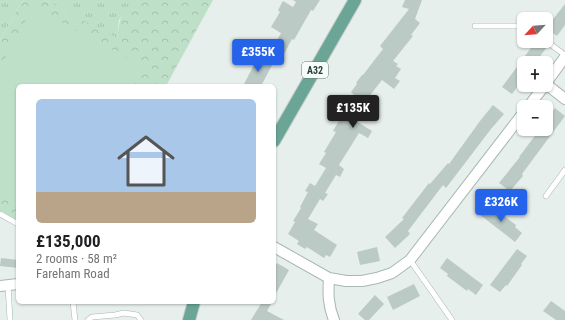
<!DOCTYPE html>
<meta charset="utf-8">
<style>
body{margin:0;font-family:"Roboto Condensed",sans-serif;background:#f6f6f6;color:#202124;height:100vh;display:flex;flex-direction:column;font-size:15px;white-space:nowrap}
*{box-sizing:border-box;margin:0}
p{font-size:13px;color:#757577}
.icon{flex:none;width:22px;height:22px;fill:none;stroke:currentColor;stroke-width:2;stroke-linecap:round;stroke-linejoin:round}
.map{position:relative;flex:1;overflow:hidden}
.side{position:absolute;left:16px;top:84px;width:260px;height:220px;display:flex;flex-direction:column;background:#fff;border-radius:6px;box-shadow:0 1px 3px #0004}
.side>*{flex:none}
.needle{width:26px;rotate:244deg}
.controls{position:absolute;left:517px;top:12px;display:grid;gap:8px}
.controls a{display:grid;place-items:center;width:36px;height:36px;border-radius:6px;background:#fff;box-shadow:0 1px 3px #0004;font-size:20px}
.price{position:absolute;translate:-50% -34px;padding:0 9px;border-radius:4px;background:#2563eb;color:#fff;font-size:13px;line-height:26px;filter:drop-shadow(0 1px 2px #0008)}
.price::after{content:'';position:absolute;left:50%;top:24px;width:12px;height:9px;margin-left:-6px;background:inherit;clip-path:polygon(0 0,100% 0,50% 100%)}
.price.active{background:#222;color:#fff}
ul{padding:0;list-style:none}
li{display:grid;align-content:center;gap:8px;height:212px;padding:0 20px}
li span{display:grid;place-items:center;height:124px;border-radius:6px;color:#555}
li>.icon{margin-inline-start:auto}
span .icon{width:72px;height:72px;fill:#fffc;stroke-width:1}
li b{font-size:17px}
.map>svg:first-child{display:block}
.grass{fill:url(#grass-tufts)}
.forest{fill:url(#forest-crowns)}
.pitch{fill:#bfe0c8}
.building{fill:#bbcac4}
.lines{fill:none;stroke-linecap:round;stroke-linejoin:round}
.lane-casing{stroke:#a8b8b2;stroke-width:6}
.street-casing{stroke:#a8b8b2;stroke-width:12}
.primary-casing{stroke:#c2cac8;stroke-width:14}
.lane{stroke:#fff;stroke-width:5}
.street{stroke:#fff;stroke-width:10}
.primary{stroke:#6aa596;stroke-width:12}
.labels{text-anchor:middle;stroke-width:3.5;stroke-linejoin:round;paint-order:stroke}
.shield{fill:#f7fbf9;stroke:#637a73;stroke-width:1}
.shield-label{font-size:10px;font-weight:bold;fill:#24423a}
</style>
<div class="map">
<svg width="565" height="320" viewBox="0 0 565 320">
<defs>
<pattern id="grass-tufts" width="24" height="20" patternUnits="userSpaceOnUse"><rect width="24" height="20" fill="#bfe0c8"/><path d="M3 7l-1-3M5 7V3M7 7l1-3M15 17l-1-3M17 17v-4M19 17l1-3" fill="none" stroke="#a4c1ad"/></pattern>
<pattern id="forest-crowns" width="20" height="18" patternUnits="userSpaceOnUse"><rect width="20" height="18" fill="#bfe0c8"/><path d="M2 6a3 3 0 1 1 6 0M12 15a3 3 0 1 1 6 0" fill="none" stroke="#a4c1ad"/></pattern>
</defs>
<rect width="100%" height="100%" fill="#e6efeb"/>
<path class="grass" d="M0 0H24L19 6 0 40Z
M45 0H147L137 1 127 8 119 20 117 39Z"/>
<path class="forest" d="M24 0H45L117 38C120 22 119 9 137 0H213L166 86H18V221L0 211V40L19 6Z"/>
<path class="pitch" d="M33 7 141 65 130 86H18V202L0 193V68Z"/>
<path class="building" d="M293 0H320L313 11 311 10 294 40 292 39 278 65 267 59 281 33 271 27 280 12 278 10 283 1 293 7 296 2Z
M405 0H422L415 19 420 23 411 35 413 36 393 61 398 64 396 66 401 69 395 78 400 81 394 89 382 80 360 108 363 111 356 121 372 131 368 138 359 133 339 165 344 169 340 177 336 175 325 193 328 194 323 201 320 199 308 219 318 224 314 230 337 245 330 257 326 255 324 258 307 247 305 249 297 244 299 241 288 234 295 222 293 221 301 208 300 207 308 192 305 191 310 183 315 186 326 168 319 164 326 153 324 152 336 132 333 131 345 110H344L354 95 351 92 357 84 356 83 362 75H363L383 49 380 46 409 9 402 7Z
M565 4V25L557 36 546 28Z
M536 41H542L543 44 547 47 535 63H524V78L512 94 502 87Z
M258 57 272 65 261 86H243Z
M493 105 504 114 491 129 446 188 443 185 408 231 410 234 395 248 385 237 404 219 402 218 429 183 430 184 448 163 449 164 480 121Z
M555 108 565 116 522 174 523 176 510 191 499 183 520 157H519L540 129H546V121Z
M487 205 495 211 496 210 516 225 515 227 522 233 515 242 479 214Z
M377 247 380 261 360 265 357 252Z
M517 249 527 256 521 264 522 265 507 286 506 285 500 292 490 285Z
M1 258 18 260V268L0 266Z
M447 258 483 285 476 295 468 289 467 291 447 276 448 274 440 268Z
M277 263 289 270 274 297V268Z
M414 284 420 296 393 310 387 297Z
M375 295 384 304 369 320H365L358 314Z
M551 301 565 311V320H556L543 311Z
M262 302H272L267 311 284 320H251Z"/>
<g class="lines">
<g class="lane-casing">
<path id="lane" d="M475 26H524
M546 41 565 55
M546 196 565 170
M0 214 18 224
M410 260 452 320
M8 285 10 320
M73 302 75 320
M88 320 92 317 115 315 124 313 137 315 141 320"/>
</g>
<g class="street-casing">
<path id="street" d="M546 83 565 57
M546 84 565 99
M528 107 545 85
M274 247 329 278 346 281H362L377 278 392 273 410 260 524 112
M329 278C328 294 328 305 334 320
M0 286 18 284"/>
</g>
<g class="primary-casing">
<path id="primary" d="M274 141 355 0
M189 320 194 302"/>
</g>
<use href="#lane" class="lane"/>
<use href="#street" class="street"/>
<use href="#primary" class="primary"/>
</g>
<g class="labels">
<rect class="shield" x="302" y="62" width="26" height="16" rx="3"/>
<g class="shield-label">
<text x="315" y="74">A32</text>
</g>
</g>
</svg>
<div class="controls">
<a><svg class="needle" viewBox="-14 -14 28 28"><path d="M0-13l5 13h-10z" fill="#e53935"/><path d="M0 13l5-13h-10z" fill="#757577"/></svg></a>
<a>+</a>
<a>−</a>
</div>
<b class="price" style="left:258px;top:73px">£355K</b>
<b class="price active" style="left:353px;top:129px">£135K</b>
<b class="price" style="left:501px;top:223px">£326K</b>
<section class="side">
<ul>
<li><span style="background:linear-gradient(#a9c7e8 75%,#b9a48a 0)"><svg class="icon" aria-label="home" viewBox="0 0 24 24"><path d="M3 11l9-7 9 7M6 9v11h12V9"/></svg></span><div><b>£135,000</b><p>2 rooms · 58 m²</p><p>Fareham Road</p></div></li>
</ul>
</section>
</div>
